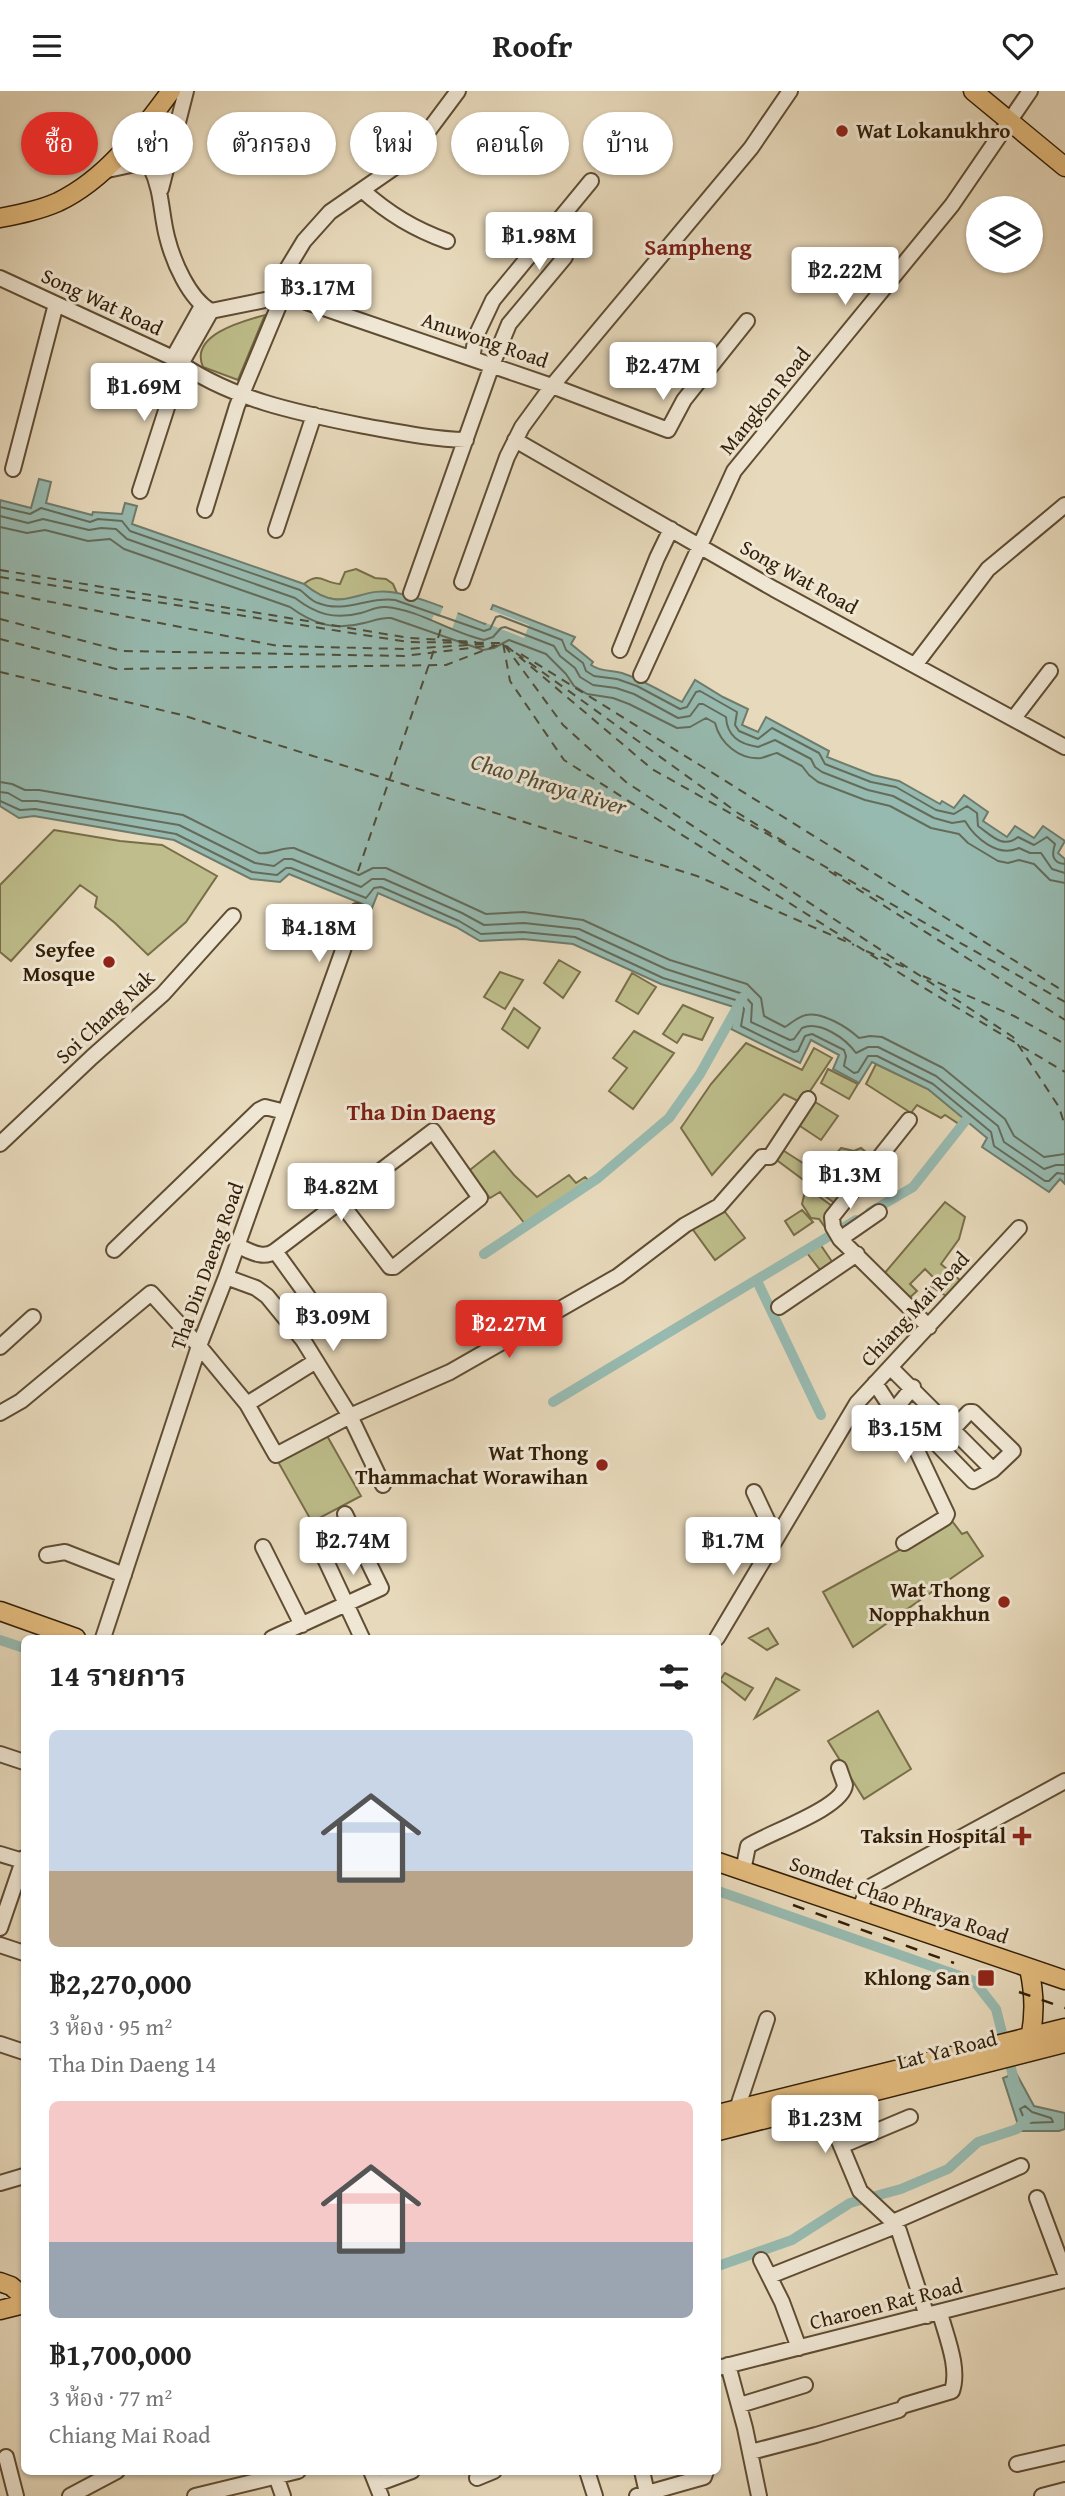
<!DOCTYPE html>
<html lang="th">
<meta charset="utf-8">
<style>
body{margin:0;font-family:"Gentium Book Plus","Noto Serif Thai",serif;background:#f2f2f2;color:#222;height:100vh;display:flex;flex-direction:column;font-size:26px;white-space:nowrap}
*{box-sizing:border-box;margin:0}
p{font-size:23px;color:#767676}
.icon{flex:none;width:38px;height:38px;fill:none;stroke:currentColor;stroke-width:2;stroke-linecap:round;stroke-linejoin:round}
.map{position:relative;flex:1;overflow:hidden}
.side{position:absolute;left:21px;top:1544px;width:700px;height:840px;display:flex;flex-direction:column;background:#fff;border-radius:10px;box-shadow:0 2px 5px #0004}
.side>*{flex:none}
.hud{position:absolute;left:21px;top:21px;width:700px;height:63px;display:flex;gap:14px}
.buttons{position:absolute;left:966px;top:105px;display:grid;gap:14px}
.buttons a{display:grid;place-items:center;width:77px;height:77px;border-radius:50%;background:#fff;box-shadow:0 2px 5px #0004;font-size:35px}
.price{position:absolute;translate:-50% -60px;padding:0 16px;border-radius:7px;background:#fff;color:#222;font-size:23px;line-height:46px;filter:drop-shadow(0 2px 4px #0008)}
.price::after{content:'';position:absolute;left:50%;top:42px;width:21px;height:16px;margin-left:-10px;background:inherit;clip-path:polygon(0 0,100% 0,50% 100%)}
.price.selected{background:#d93025;color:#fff}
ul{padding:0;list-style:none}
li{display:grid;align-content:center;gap:14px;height:371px;padding:0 28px}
li span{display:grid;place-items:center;height:217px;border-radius:10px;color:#555}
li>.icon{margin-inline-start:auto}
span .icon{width:126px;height:126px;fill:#fffc;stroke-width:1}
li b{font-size:30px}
h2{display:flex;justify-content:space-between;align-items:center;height:84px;padding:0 28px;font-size:30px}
.pill{padding:0 24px;border-radius:32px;background:#fff;box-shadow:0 2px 5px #0004;font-size:24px;line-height:63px}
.pill.selected{background:#d93025;color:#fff}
header{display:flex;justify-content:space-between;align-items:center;height:91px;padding:0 28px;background:#fff;font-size:32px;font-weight:600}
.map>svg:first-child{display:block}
.green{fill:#bebd8b;stroke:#786e48;stroke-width:2}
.water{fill:#97bab0;stroke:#6f7c6c;stroke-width:2}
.pier{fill:#e7d9bb}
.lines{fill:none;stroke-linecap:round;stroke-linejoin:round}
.shore{stroke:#646c5b;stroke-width:2}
.canal{stroke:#97bab0;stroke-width:10}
.ferry{stroke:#504d39;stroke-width:2;stroke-dasharray:9 7;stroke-linecap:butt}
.minor-casing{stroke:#5f4d33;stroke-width:18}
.major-casing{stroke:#321e06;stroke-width:21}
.minor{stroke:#efe6d3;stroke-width:14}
.major{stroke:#e4bc7e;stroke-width:18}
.rail{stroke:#321e06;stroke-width:2.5;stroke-dasharray:12 12;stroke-linecap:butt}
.poi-dot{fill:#8f2418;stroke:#efe6d3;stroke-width:2.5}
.labels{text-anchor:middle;stroke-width:6;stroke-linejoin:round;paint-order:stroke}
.poi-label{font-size:21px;font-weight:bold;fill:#321e06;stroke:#efe6d3;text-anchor:end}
.street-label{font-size:21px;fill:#321e06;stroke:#efe6d3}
.neighbourhood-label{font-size:23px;font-weight:bold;fill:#7a1f14;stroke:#efe6d3}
.water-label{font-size:23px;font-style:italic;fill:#504d39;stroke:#efe6d3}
</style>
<header><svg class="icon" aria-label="menu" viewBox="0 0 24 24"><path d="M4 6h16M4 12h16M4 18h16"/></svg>Roofr<svg class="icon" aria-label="heart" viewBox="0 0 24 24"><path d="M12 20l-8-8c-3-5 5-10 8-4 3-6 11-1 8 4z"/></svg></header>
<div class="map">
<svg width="1065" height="2405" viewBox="0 0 1065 2405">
<rect width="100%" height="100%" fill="#e7d9bb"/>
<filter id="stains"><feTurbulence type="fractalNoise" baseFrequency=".00286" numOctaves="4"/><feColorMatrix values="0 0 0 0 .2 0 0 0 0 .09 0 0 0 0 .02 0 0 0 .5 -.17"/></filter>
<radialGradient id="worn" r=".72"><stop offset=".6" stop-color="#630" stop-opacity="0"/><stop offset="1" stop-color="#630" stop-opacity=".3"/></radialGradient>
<path class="green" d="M265 224 238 289 203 276C189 244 243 230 265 224Z
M356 478 375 487 386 488 393 493 397 502C357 497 342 525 304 493 320 480 323 492 340 493L345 481Z
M54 739 120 750 162 754 217 785 186 831 148 864 115 832 95 816 97 806 80 794 11 870 0 861V794Z
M559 869 580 881 563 907 544 892Z
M500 881 523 889 505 918 484 906Z
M632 882 656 896 638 923 616 910Z
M683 914 713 927 702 949 683 943 677 952 663 943Z
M514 917 540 937 528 957 502 938Z
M634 940 674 962 633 1018 609 1000 627 977 613 967Z
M746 952 802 979 814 957 832 967 802 1012 784 1003 712 1084 681 1037 711 993Z
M876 973 928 998 966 1029 962 1035 945 1024 941 1027 917 1014 911 1022 866 993Z
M828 978 858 993 849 1008 821 992Z
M812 1009 838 1025 821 1049 797 1033Z
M841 1057 854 1060 861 1057 874 1068 849 1100 820 1081Z
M781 1058 848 1101 837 1114 774 1067Z
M494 1060 514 1084 537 1106 569 1084 576 1092 585 1086 590 1091 525 1133 500 1101 490 1107 466 1082Z
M806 1096 836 1118 829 1142 819 1128 811 1127 802 1113Z
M945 1111 965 1126 959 1148 941 1173 961 1190 949 1207 931 1195 936 1189 925 1178 910 1193 917 1200 907 1209 883 1184Z
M722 1117 745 1147 715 1169 691 1136Z
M802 1119 813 1131 794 1144 785 1130Z
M820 1153 835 1175 824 1184 807 1162Z
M326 1343 361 1405 312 1431 277 1369Z
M952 1430 962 1443 967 1441 983 1465 853 1556 823 1501Z
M768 1537 778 1553 767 1559 749 1547Z
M725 1582 753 1597 745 1609 720 1589Z
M776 1587 799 1599 755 1627Z
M878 1620 911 1678 864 1708 828 1650Z"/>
<path class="water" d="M39 388 51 391 46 412 92 424 93 421 122 423 125 412 137 415 132 433 304 493C345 527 357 493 397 502 427 508 457 522 485 533L493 514 575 546 571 553 593 571 591 574C601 581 611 579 622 582 643 589 662 601 682 611L695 589 723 606 748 618 742 634 758 641 766 626 829 660 827 666 873 684 899 690 940 713 942 710 954 717 964 704 988 721 983 730 1007 746 1015 735 1034 747 1043 735 1065 750 1058 762 1065 768V1093L1060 1088 1049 1101 982 1056 987 1047 928 998 872 971 859 992 833 978 839 964 811 949 800 972 731 938 737 917 661 893 573 853 523 848 480 850 456 836 378 802 372 817 289 783 280 791 251 788 174 749 34 725 19 727 0 715V409L31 417Z
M1016 1982 1034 2015 1065 2022V2038L1059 2040H1020L1003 1987Z"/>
<path class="pier" d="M444 514 483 529 488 518 529 534 524 547 458 521 452 538 431 530 434 524 439 526Z"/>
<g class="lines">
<path class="shore" d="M0 416 30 423 41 417 90 431 98 428 122 430 130 440 300 499C306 503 311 510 318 512 345 523 369 505 395 509L484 540 490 538 496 526 500 525 562 549 566 559 583 572 586 580 594 585 617 588 637 595 680 618 687 616 696 601 700 600 737 621 735 634 739 640 758 648 772 637 819 662 825 673 871 691 896 696 936 719 954 723 967 715 977 722 978 735C992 745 1003 758 1018 746L1034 754 1047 746 1055 753C1052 762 1051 772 1065 773
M0 425 28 432 43 428 89 439 101 437 116 438 127 448 295 507C316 523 334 529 361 522 370 520 376 515 386 516 420 519 451 542 484 549L493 546 501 537 505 536 554 555 560 565 575 577 580 586 593 594 616 597 634 603 678 627 690 625 699 613H703L726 626C727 645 739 653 758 656L775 649 811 668 815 676 822 681 868 699 893 705 934 727 952 732 965 730C975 747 998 767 1019 757L1030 762H1041L1052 778 1065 782
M0 436 27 442 45 439 88 450 110 448 124 458 290 516C313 533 335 540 364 532 374 530 380 526 391 527L483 559 494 557 509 549 546 563 566 583 574 595 587 603 613 607 629 613 677 637 690 636 706 627 715 632C720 652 739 669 761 667 766 666 772 663 777 662L802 675 809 684 818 691 865 709 890 715 931 737 959 743 968 752 998 770 1008 772 1019 769 1034 773 1050 789 1065 792
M0 691 12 693 25 699H39L183 724 259 762C272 764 280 756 294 757L359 784 373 777H386L486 823 524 821 583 829 670 869 747 893 761 907 764 925 785 936C792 932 797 926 806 924 823 921 847 936 859 947L870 945 882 946 943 977 1005 1028 1014 1045 1044 1066 1065 1063
M0 701 8 702 22 710H37L179 734 255 772 274 775 284 768H292L361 796 372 788H384L462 822 484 834 524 832 579 838 666 878 743 903 752 913 751 931 790 949 794 948 802 937C820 929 846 948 856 962L868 956H878L936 985 998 1035 1004 1051 1044 1078 1056 1074H1065
M0 710 20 719 35 718 176 743 252 781 277 784 286 777H291L366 807 374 797 381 796 459 830 481 843 523 841 575 846 663 887 739 910 744 918 741 935 794 961 798 960 805 945 812 943 844 959 846 965 844 975 854 982 858 981 868 965H877L933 993 991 1041 994 1055 1045 1090H1049L1057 1082 1065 1083
M1025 2015 1032 2021 1051 2027 1053 2031 1026 2032 1020 2018Z"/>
<path class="canal" d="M870 1121 913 1096 966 1029
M484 1163 598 1087 669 1027 700 983 743 906
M757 1190 821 1324
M553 1311 856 1129
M0 1549 24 1557
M718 1800 974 1890 996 1918 1016 1997
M718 2175 792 2149 850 2112 901 2098 948 2078 978 2051 1017 2038 1027 2028"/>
<path class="ferry" d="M0 479 409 547 476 551
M0 486 408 551 500 552
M0 501 278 555 405 558 485 553
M0 528 122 560 404 565 495 554
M438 547 442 534
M0 548 116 578 446 574 503 552 510 590 564 669 906 886 1016 952
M516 562 738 722 789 754
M521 563 1065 901
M0 581 182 624 697 785 854 854
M358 780 435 556
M829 780 1065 929
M866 860 909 878
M923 885 1014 925 1065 953
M1065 911 652 678 503 552 563 634 626 691 1013 946 1059 1016 1065 1035
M1021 955 1065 981"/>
<g class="minor-casing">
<path id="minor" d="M103 80 140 72 151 77C162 99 161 123 167 146 173 170 189 208 211 220L275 207 303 210 552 295 668 339 684 309 747 230
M161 98 186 0
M362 99C389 123 414 138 447 150
M0 187 173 267C228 308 298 322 364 335 398 341 431 348 466 349
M275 207 281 188 304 150 330 121 408 67 458 0
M173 267 202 215
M472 267 476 245 493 209 591 90
M515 349 774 498 1065 656
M13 378 56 213
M140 400 181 273 211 220
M205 419 237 315 282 207
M276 439 314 324
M462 491 507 366 522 336 552 295 751 57 790 0
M411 502 492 274 509 233 565 166
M620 559 657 467 671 438
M915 574 988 478 1065 414
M641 584 734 380 952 114 1030 0
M1014 627 1050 580
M909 1029 832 1126 833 1136 840 1148 929 1236
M0 1053 92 966 163 903 233 825
M840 1148 879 1121
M238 1155C250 1160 263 1169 275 1160L433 1040 480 1107 394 1176H390L340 1111
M114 1159 259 1019 265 1016 285 1021
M275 1160 327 1232
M226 1186 256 1197 267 1205 303 1249 350 1325 383 1394
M779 1216 857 1163
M0 1256 33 1226
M891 1277 993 1379
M875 1292 912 1349 947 1423 945 1427 904 1452
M913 1296 900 1312V1315L973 1390 993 1379 1013 1360 973 1321H969L954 1337
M247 1313 316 1270
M0 1322 21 1310 151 1202 199 1255 247 1313 276 1364 350 1325 450 1281 618 1185 685 1134 719 1115 762 1066H770L808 1008
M754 1401 771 1437 778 1443
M312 1440 362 1547
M263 1456 302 1534
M47 1464 65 1461 124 1484
M103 1547 199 1255 226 1186 357 820
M272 1547 381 1497 345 1423
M717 1547 857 1312 1019 1137
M0 1663 24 1671
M0 1763 23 1770
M743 1780 748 1755C768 1742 843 1717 845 1694L839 1677
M859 1819 867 1800 872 1795 1065 1690
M0 1837 24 1767
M0 1854 24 1862
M0 1953 24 1961
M824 2014 860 2100 893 2131 899 2140 927 2225
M737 2018 767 1928
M841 2055 910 2026
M0 2092 24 2085
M1037 2107 1065 2182
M893 2131 1021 2075
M761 2169 782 2211 799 2257
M770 2185 896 2135
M728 2274 745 2337 759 2405
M718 2277 1065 2189
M740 2314 805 2294
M905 2314 952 2300C960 2277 946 2245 940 2222
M751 2361 816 2344 899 2319
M6 2366 16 2405
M1017 2373 1065 2362
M371 2380 381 2405
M587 2380 595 2405
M642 2380 647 2402
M276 2385 283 2405
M477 2387 494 2380
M377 2393 412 2380
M70 2405 117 2380
M195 2405 298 2380
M637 2405 704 2386 706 2380
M1042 2405 1065 2399"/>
</g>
<g class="major-casing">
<path id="major" d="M973 0 1065 76
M0 127C20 123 40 119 58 111 106 88 141 41 171 0
M0 1520 76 1547
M718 1771 1065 1889
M1029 1877C1035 1905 1035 1926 1029 1953
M718 2023 1065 1937
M718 2040 1065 1952
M0 2191 11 2195 24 2206
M0 2219 24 2213"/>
</g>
<use href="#minor" class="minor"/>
<use href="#major" class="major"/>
<path class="rail" d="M793 1814 954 1872
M1019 1901 1065 1917"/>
</g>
<g class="poi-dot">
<circle cx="842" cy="40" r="7"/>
<circle cx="109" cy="871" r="7"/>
<circle cx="602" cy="1374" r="7"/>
<circle cx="1004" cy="1511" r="7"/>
<path d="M1018.5 1734.5h7v7h7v7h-7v7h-7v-7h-7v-7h7z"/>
<rect x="977" y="1878" width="18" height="18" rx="3.5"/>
</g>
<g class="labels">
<g class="poi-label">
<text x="856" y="47" text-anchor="start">Wat Lokanukhro</text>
<text x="95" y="866">Seyfee<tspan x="95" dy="24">Mosque</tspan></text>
<text x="588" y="1369">Wat Thong<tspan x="588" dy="24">Thammachat Worawihan</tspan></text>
<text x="990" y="1506">Wat Thong<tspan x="990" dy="24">Nopphakhun</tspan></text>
<text x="1006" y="1752">Taksin Hospital</text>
<text x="970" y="1894">Khlong San</text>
</g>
<g class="street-label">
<text transform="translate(102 211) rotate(25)" y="7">Song Wat Road</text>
<text transform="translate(485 249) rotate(19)" y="7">Anuwong Road</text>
<text transform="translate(765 310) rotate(-51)" y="7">Mangkon Road</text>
<text transform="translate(799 486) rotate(29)" y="7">Song Wat Road</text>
<text transform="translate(105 926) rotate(-43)" y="7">Soi Chang Nak</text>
<text transform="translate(207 1175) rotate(-70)" y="7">Tha Din Daeng Road</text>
<text transform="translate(915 1218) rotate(-47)" y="7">Chiang Mai Road</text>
<text transform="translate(899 1809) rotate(19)" y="7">Somdet Chao Phraya Road</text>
<text transform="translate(947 1959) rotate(-14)" y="7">Lat Ya Road</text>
<text transform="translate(886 2213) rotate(-14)" y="7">Charoen Rat Road</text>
</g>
<g class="neighbourhood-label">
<text x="698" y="164">Sampheng</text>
<text x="421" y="1029">Tha Din Daeng</text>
</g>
<g class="water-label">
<text transform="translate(549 693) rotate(17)" y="8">Chao Phraya River</text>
</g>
</g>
<rect width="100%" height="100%" filter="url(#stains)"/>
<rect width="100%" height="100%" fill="url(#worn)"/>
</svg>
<div class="buttons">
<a><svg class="icon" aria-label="layers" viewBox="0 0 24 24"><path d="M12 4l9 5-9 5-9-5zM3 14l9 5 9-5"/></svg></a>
</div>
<b class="price" style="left:539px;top:181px">฿1.98M</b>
<b class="price" style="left:845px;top:216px">฿2.22M</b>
<b class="price" style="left:318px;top:233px">฿3.17M</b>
<b class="price" style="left:663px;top:311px">฿2.47M</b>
<b class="price" style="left:144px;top:332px">฿1.69M</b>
<b class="price" style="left:319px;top:873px">฿4.18M</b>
<b class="price" style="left:850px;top:1120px">฿1.3M</b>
<b class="price" style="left:341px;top:1132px">฿4.82M</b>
<b class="price" style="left:333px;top:1262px">฿3.09M</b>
<b class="price selected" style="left:509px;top:1269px">฿2.27M</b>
<b class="price" style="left:905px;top:1374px">฿3.15M</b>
<b class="price" style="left:353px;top:1486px">฿2.74M</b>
<b class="price" style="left:733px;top:1486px">฿1.7M</b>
<b class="price" style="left:825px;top:2064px">฿1.23M</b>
<div class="hud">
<a class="pill selected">ซื้อ</a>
<a class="pill">เช่า</a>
<a class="pill">ตัวกรอง</a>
<a class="pill">ใหม่</a>
<a class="pill">คอนโด</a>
<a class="pill">บ้าน</a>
</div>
<section class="side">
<h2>14 รายการ<svg class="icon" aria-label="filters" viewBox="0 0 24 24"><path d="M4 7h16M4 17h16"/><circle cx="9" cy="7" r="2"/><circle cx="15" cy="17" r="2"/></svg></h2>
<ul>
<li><span style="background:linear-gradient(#c9d6e8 65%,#b9a48a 0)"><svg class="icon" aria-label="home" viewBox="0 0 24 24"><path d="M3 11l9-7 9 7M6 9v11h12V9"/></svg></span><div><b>฿2,270,000</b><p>3 ห้อง · 95 m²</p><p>Tha Din Daeng 14</p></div></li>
<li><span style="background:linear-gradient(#f6c9c9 65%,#9aa5b1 0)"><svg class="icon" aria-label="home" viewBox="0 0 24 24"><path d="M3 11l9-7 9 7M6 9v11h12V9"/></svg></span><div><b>฿1,700,000</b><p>3 ห้อง · 77 m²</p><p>Chiang Mai Road</p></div></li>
</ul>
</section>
</div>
